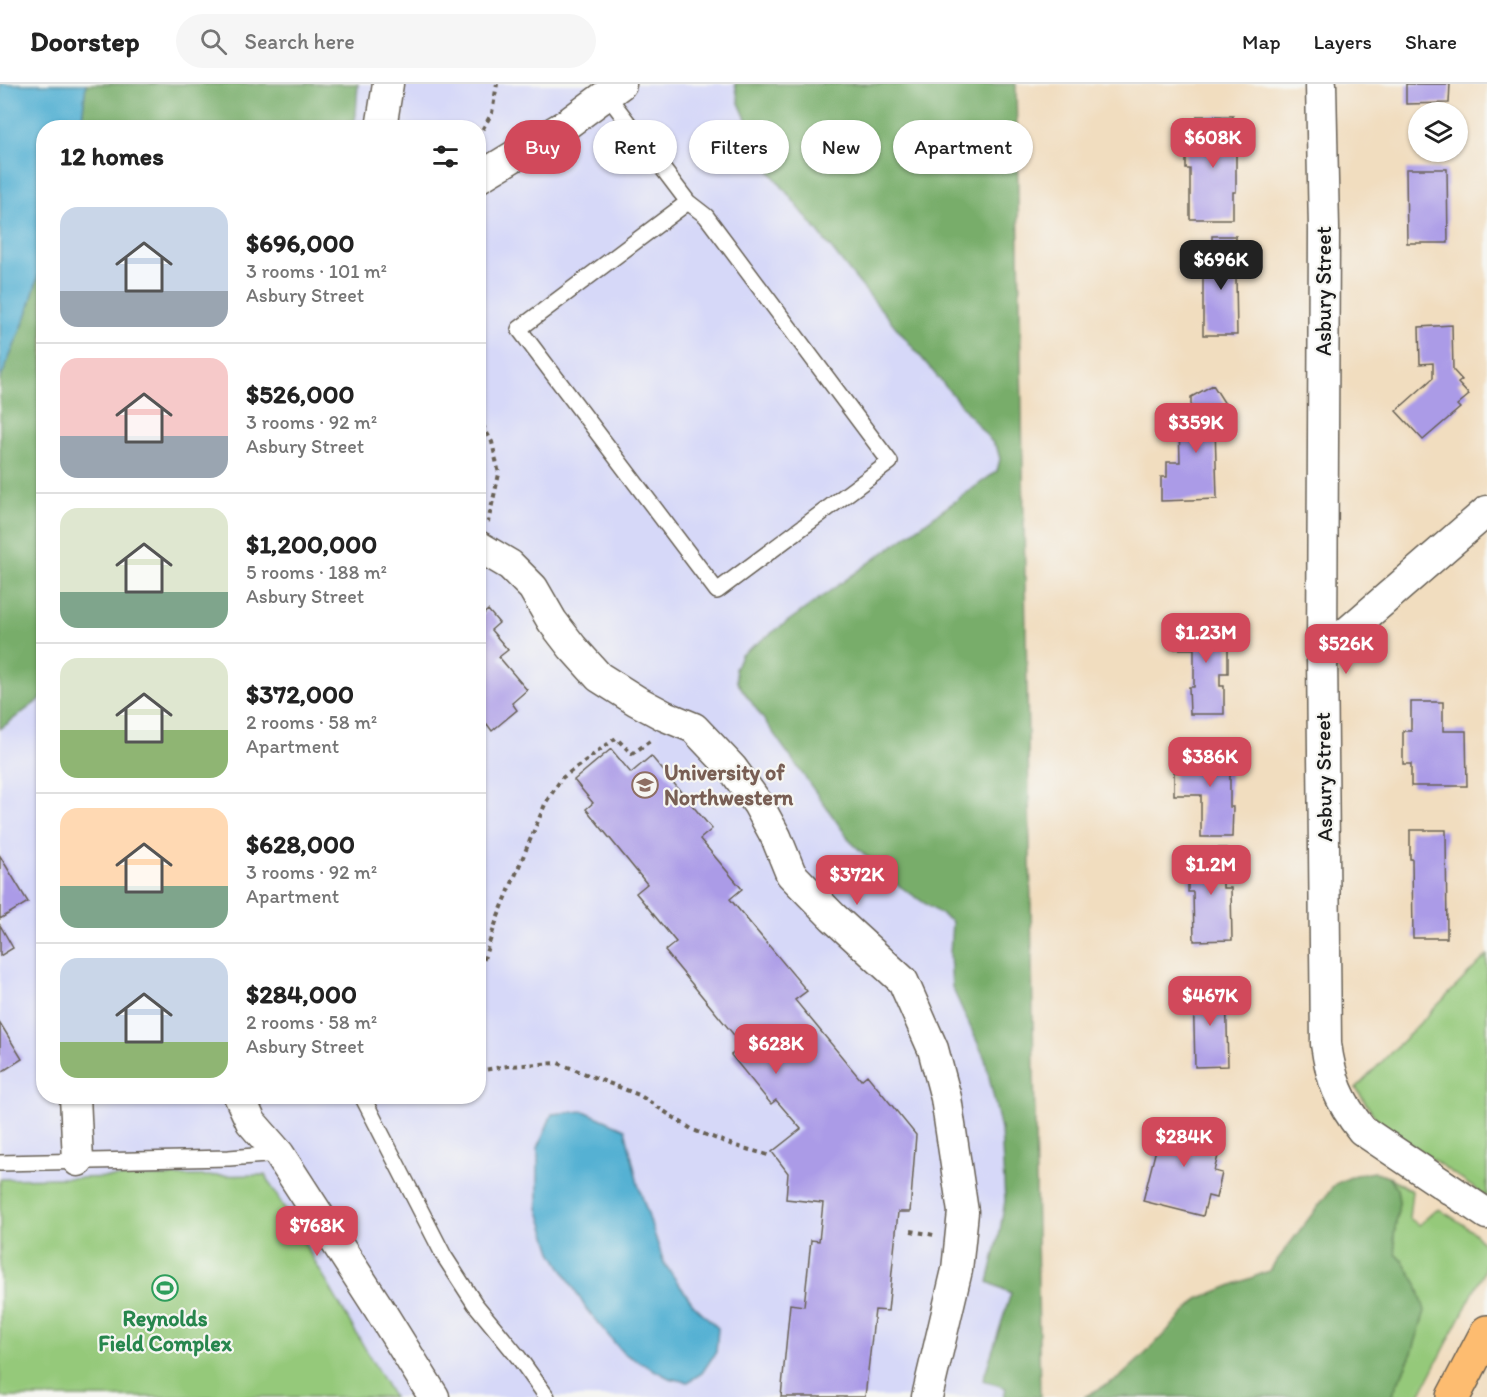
<!DOCTYPE html>
<meta charset="utf-8">
<style>
body{margin:0;font-family:Itim,sans-serif;background:#f6f6f6;color:#222;height:100vh;display:flex;flex-direction:column;font-size:22px;white-space:nowrap}
*{box-sizing:border-box;margin:0}
p{font-size:20px;color:#767676}
.icon{flex:none;width:33px;height:33px;fill:none;stroke:currentColor;stroke-width:2;stroke-linecap:round;stroke-linejoin:round}
.map{position:relative;flex:1;overflow:hidden}
.panel{position:absolute;left:36px;top:36px;width:450px;height:984px;display:flex;flex-direction:column;background:#fff;border-radius:24px;box-shadow:0 2px 4px #0004}
.panel>*{flex:none}
.guide{position:absolute;left:504px;top:36px;width:570px;height:54px;display:flex;gap:12px}
.buttons{position:absolute;left:1408px;top:18px;display:grid;gap:12px}
.buttons a{display:grid;place-items:center;width:60px;height:60px;border-radius:50%;background:#fff;box-shadow:0 2px 4px #0004;font-size:30px}
.price{position:absolute;translate:-50% -51px;padding:0 14px;border-radius:12px;background:#d1495b;color:#fff;font-size:20px;line-height:39px;filter:drop-shadow(0 2px 3px #0008)}
.price::after{content:'';position:absolute;left:50%;top:36px;width:18px;height:14px;margin-left:-9px;background:inherit;clip-path:polygon(0 0,100% 0,50% 100%)}
.price.current{background:#222;color:#fff}
ul{padding:0;list-style:none}
li{display:flex;align-items:center;gap:18px;height:150px;padding:0 24px}
li+li{border-top:2px solid #e0e0e0}
li span{display:grid;place-items:center;flex:none;width:168px;height:120px;border-radius:18px;color:#555}
li>.icon{margin-inline-start:auto}
span .icon{width:72px;height:72px;fill:#fffc;stroke-width:1}
li b{font-size:26px}
h2{display:flex;justify-content:space-between;align-items:center;height:72px;padding:0 24px;font-size:26px}
.tag{padding:0 21px;border-radius:27px;background:#fff;box-shadow:0 2px 4px #0004;font-size:21px;line-height:54px}
.tag.current{background:#d1495b;color:#fff}
header{display:flex;align-items:center;gap:36px;box-sizing:border-box;height:84px;padding:0 30px;background:#fff;border-bottom:2px solid #e0e0e0}
header strong{font-size:28px}
nav{display:flex;gap:33px;margin-inline-start:auto;font-size:21px}
.search{width:420px;height:54px;background:#f6f6f6;display:flex;align-items:center;gap:15px;box-sizing:border-box;padding:0 21px;border-radius:33px;color:#767676;font-size:22px}
.map>svg:first-child{display:block}
.built{fill:#d6d8f8}
.green{fill:#95c97a;stroke:#58724b;stroke-width:1.5}
.forest{fill:#78ad6a;stroke:#4a6443;stroke-width:1.5}
.water{fill:#55b1d3;stroke:#386678;stroke-width:1.5}
.building{fill:#ab9be7}
.lines{fill:none;stroke-linecap:round;stroke-linejoin:round}
.lane-casing{stroke:#676055;stroke-width:18}
.street-casing{stroke:#676055;stroke-width:33}
.highway-casing{stroke:#676055;stroke-width:36}
.path{stroke:#676055;stroke-width:4;stroke-dasharray:4.5 4.5;stroke-linecap:butt}
.lane{stroke:#fff;stroke-width:15}
.street{stroke:#fff;stroke-width:30}
.highway{stroke:#fdbc6f;stroke-width:33}
.labels{text-anchor:middle;stroke-width:4.5;stroke-linejoin:round;paint-order:stroke}
.street-label{font-size:22px;fill:#1c1c1c;stroke:#f6f6f2}
.education-label{font-size:22px;font-weight:bold;fill:#785e54;stroke:#f6f6f2;text-anchor:start}
.leisure-label{font-size:22px;font-weight:bold;fill:#27864d;stroke:#f6f6f2}
</style>
<header>
<strong>Doorstep</strong>
<div class="search"><svg class="icon" aria-label="search" viewBox="0 0 24 24"><circle cx="10" cy="10" r="6"/><path d="M15 15l6 6"/></svg>Search here</div>
<nav><a>Map</a><a>Layers</a><a>Share</a></nav>
</header>
<div class="map">
<svg width="1487" height="1313" viewBox="0 0 1487 1313">
<rect width="100%" height="100%" fill="#f6f6f2"/>
<filter id="ink" filterUnits="userSpaceOnUse"><feTurbulence type="fractalNoise" baseFrequency=".0167" numOctaves="2"/><feDisplacementMap in="SourceGraphic" scale="12" xChannelSelector="R" yChannelSelector="G"/><feConvolveMatrix kernelMatrix="1 2 1 2 8 2 1 2 1" color-interpolation-filters="sRGB"/></filter>
<filter id="wash" filterUnits="userSpaceOnUse"><feTurbulence type="fractalNoise" baseFrequency=".008" numOctaves="4" result="noise"/><feDisplacementMap in="SourceGraphic" scale="24" xChannelSelector="R" yChannelSelector="G"/><feGaussianBlur stdDeviation="1.35" result="paint"/><feColorMatrix in="noise" values="0 0 0 0 0 0 0 0 0 0 0 0 0 0 0 0 0 1.4 0 .05"/><feComposite in="paint" operator="in"/></filter>
<g filter="url(#wash)">
<rect width="100%" height="100%" fill="#f1ddbf"/>
<path class="built" d="M358 0H735L739 19 768 85 854 193 997 364 1000 375 997 387 741 571 735 585 737 599 851 758 895 799 952 838 950 870 952 903 985 975 1001 1046 1005 1117 999 1152 1011 1209 983 1296 1007 1304 1004 1313H0V645L43 613 44 1012H478V44L353 43 356 31Z"/>
<path class="green" d="M1487 871V1113L1383 1041 1372 1029 1356 1004Z
M265 1091 393 1313H0V1095Z
M1389 1093 1412 1107 1409 1134 1419 1141 1432 1129 1439 1125C1452 1134 1482 1149 1485 1165 1487 1172 1485 1180 1484 1188L1419 1313H1391L1412 1269 1403 1177 1396 1170 1394 1152 1399 1118 1397 1105Z"/>
<path class="forest" d="M86 0H358L356 31 353 43 81 44Z
M735 0H1016L1040 1313H1004L1006 1304 983 1296 1011 1209 988 1198 999 1152 1005 1117 1001 1046 985 975 952 903 950 870 952 838 895 799 851 758 737 598 735 585 741 571 997 387 1000 375 997 364 854 193 768 85 739 19Z
M43 177V613L0 645V296L26 233Z
M1374 1088 1388 1093 1397 1105 1399 1118 1394 1152 1396 1170 1403 1177 1417 1200 1425 1227 1412 1269 1391 1313H1084L1119 1294 1146 1269 1198 1215 1235 1200 1269 1187 1335 1100 1355 1091Z"/>
<path class="water" d="M0 0H86L81 43 44 44 43 177 26 233 0 296Z
M584 1027 625 1045 638 1100 664 1179 693 1220 718 1244 716 1268 702 1289 688 1298 669 1294 623 1269 587 1226 552 1168 538 1124V1064L552 1030Z"/>
<g id="blocks">
<path class="building" d="M1406 0H1450L1449 19 1406 20Z
M1197 32H1233V69H1236V108H1233V135H1190V85H1186V68H1197Z
M1406 85H1447L1448 159H1407Z
M1212 152H1236V179H1234V193H1236L1237 251H1203V193H1225V179H1212Z
M1452 241 1453 286 1462 296 1458 299 1469 311 1457 321 1460 324 1423 356 1396 327 1433 294V279L1420 280 1419 243Z
M1213 301 1227 323 1205 336V342H1215L1217 415 1161 417V393H1167V378H1180L1179 343H1191V313Z
M488 526 499 539 491 546 508 566 499 573 527 606 512 619 517 626 492 647 487 640 478 647V531L480 533Z
M1175 539H1228V589H1220V602H1224V630H1190L1189 603H1194V565H1175Z
M1411 618H1443V647H1466L1467 702H1411V680H1403V647H1411Z
M1194 660H1230V723H1233L1232 753H1201V711H1174V688H1190V679H1194Z
M611 665 631 689 651 672 712 745 700 755 742 805 730 815 807 907 795 916 861 996 867 991 916 1051 910 1128H898L888 1227 875 1226 865 1313H781L790 1220 804 1222 811 1156 819 1157 823 1119 786 1115 788 1089 772 1068 801 1045 776 1016 771 1020 731 971 743 962 665 867 676 858 636 809 647 800 586 725 593 719 574 696Z
M1410 746H1446L1447 854H1413L1412 775H1410Z
M1197 764H1226L1227 789H1223V804H1231L1232 856 1194 857 1193 808H1188V786H1197Z
M0 772 28 818 0 835Z
M0 841 13 864 0 872Z
M1193 903H1226L1228 982 1195 983Z
M0 939 22 975 0 989Z
M1209 1036V1070L1218 1072 1214 1087 1222 1089 1216 1114 1208 1112 1203 1132 1143 1117 1158 1057 1164 1058 1163 1037Z"/>
</g>
</g>
<g filter="url(#ink)">
<use href="#blocks" fill-opacity="0" stroke="#676055" stroke-width="1.5"/>
<g class="lines">
<g class="lane-casing">
<path id="lane" d="M607 11 688 118 706 132 890 378 717 507 519 245 688 118
M362 1012 444 1172 475 1220 519 1274 547 1313
M0 1079 229 1074 279 1070"/>
</g>
<g class="street-casing">
<path id="street" d="M1321 0 1324 145 1322 570 1326 960C1331 996 1339 1017 1362 1046L1487 1130
M381 44 388 0
M478 94 567 40 621 0
M478 462 510 481 533 504 552 537 572 563 599 593 637 617 665 632 694 644 732 684 758 720 776 753 791 790 833 833 903 897 933 965 946 1014 963 1128 957 1186 927 1313
M1322 570 1487 427
M75 1012 78 1077
M239 1012 251 1038 279 1070 378 1223 434 1313"/>
</g>
<g class="highway-casing">
<path id="highway" d="M1453 1313 1487 1248"/>
</g>
<path class="path" d="M478 53 492 29 497 0
M478 333 492 358 499 390 488 438
M478 893 497 835 546 718 562 694 616 654 632 670 650 657
M478 987 508 982 558 979 639 1011 693 1046 736 1062 768 1071
M404 1013V1012
M911 1147 934 1151"/>
<use href="#lane" class="lane"/>
<use href="#street" class="street"/>
<use href="#highway" class="highway"/>
</g>
</g>
<defs>
<g id="university-ring" transform="scale(1.35)"><circle r="9.5" fill="#f6f6f2" stroke="#8d6e63" stroke-width="1.5"/><path d="M0-5L7-2L0 1L-7-2ZM-4 1L0 2.5L4 1V4Q0 6-4 4Z" fill="#8d6e63"/></g>
<g id="stadium-ring" transform="scale(1.35)"><circle r="9.5" fill="#f6f6f2" stroke="#2e9e5b" stroke-width="1.5"/><path d="M0-5a6.5 5 0 1 0 0 10a6.5 5 0 1 0 0-10ZM-3.5-1.8h7v3.6h-7Z" fill="#2e9e5b"/></g>
</defs>
<g fill-rule="evenodd">
<use href="#university-ring" x="645" y="701"/>
<use href="#stadium-ring" x="165" y="1204"/>
</g>
<g class="labels">
<g class="street-label">
<text transform="translate(1323 207) rotate(-90)" y="8">Asbury Street</text>
<text transform="translate(1323 693) rotate(-91)" y="8">Asbury Street</text>
</g>
<g class="education-label">
<text x="664" y="696">University of<tspan x="664" dy="25">Northwestern</tspan></text>
</g>
<g class="leisure-label">
<text x="165" y="1242">Reynolds<tspan x="165" dy="25">Field Complex</tspan></text>
</g>
</g>
</svg>
<div class="buttons">
<a><svg class="icon" aria-label="layers" viewBox="0 0 24 24"><path d="M12 4l9 5-9 5-9-5zM3 14l9 5 9-5"/></svg></a>
</div>
<b class="price" style="left:1213px;top:85px">$608K</b>
<b class="price current" style="left:1221px;top:207px">$696K</b>
<b class="price" style="left:1196px;top:370px">$359K</b>
<b class="price" style="left:1206px;top:580px">$1.23M</b>
<b class="price" style="left:1346px;top:591px">$526K</b>
<b class="price" style="left:1210px;top:704px">$386K</b>
<b class="price" style="left:1211px;top:812px">$1.2M</b>
<b class="price" style="left:857px;top:822px">$372K</b>
<b class="price" style="left:1210px;top:943px">$467K</b>
<b class="price" style="left:776px;top:991px">$628K</b>
<b class="price" style="left:1184px;top:1084px">$284K</b>
<b class="price" style="left:317px;top:1173px">$768K</b>
<div class="guide">
<a class="tag current">Buy</a>
<a class="tag">Rent</a>
<a class="tag">Filters</a>
<a class="tag">New</a>
<a class="tag">Apartment</a>
</div>
<section class="panel">
<h2>12 homes<svg class="icon" aria-label="filters" viewBox="0 0 24 24"><path d="M4 7h16M4 17h16"/><circle cx="9" cy="7" r="2"/><circle cx="15" cy="17" r="2"/></svg></h2>
<ul>
<li><span style="background:linear-gradient(#c9d6e8 70%,#9aa5b1 0)"><svg class="icon" aria-label="home" viewBox="0 0 24 24"><path d="M3 11l9-7 9 7M6 9v11h12V9"/></svg></span><div><b>$696,000</b><p>3 rooms · 101 m²</p><p>Asbury Street</p></div></li>
<li><span style="background:linear-gradient(#f6c9c9 65%,#9aa5b1 0)"><svg class="icon" aria-label="home" viewBox="0 0 24 24"><path d="M3 11l9-7 9 7M6 9v11h12V9"/></svg></span><div><b>$526,000</b><p>3 rooms · 92 m²</p><p>Asbury Street</p></div></li>
<li><span style="background:linear-gradient(#dfe7d0 70%,#7fa58c 0)"><svg class="icon" aria-label="home" viewBox="0 0 24 24"><path d="M3 11l9-7 9 7M6 9v11h12V9"/></svg></span><div><b>$1,200,000</b><p>5 rooms · 188 m²</p><p>Asbury Street</p></div></li>
<li><span style="background:linear-gradient(#dfe7d0 60%,#8fb573 0)"><svg class="icon" aria-label="home" viewBox="0 0 24 24"><path d="M3 11l9-7 9 7M6 9v11h12V9"/></svg></span><div><b>$372,000</b><p>2 rooms · 58 m²</p><p>Apartment</p></div></li>
<li><span style="background:linear-gradient(#ffd9b3 65%,#7fa58c 0)"><svg class="icon" aria-label="home" viewBox="0 0 24 24"><path d="M3 11l9-7 9 7M6 9v11h12V9"/></svg></span><div><b>$628,000</b><p>3 rooms · 92 m²</p><p>Apartment</p></div></li>
<li><span style="background:linear-gradient(#c9d6e8 70%,#8fb573 0)"><svg class="icon" aria-label="home" viewBox="0 0 24 24"><path d="M3 11l9-7 9 7M6 9v11h12V9"/></svg></span><div><b>$284,000</b><p>2 rooms · 58 m²</p><p>Asbury Street</p></div></li>
</ul>
</section>
</div>
